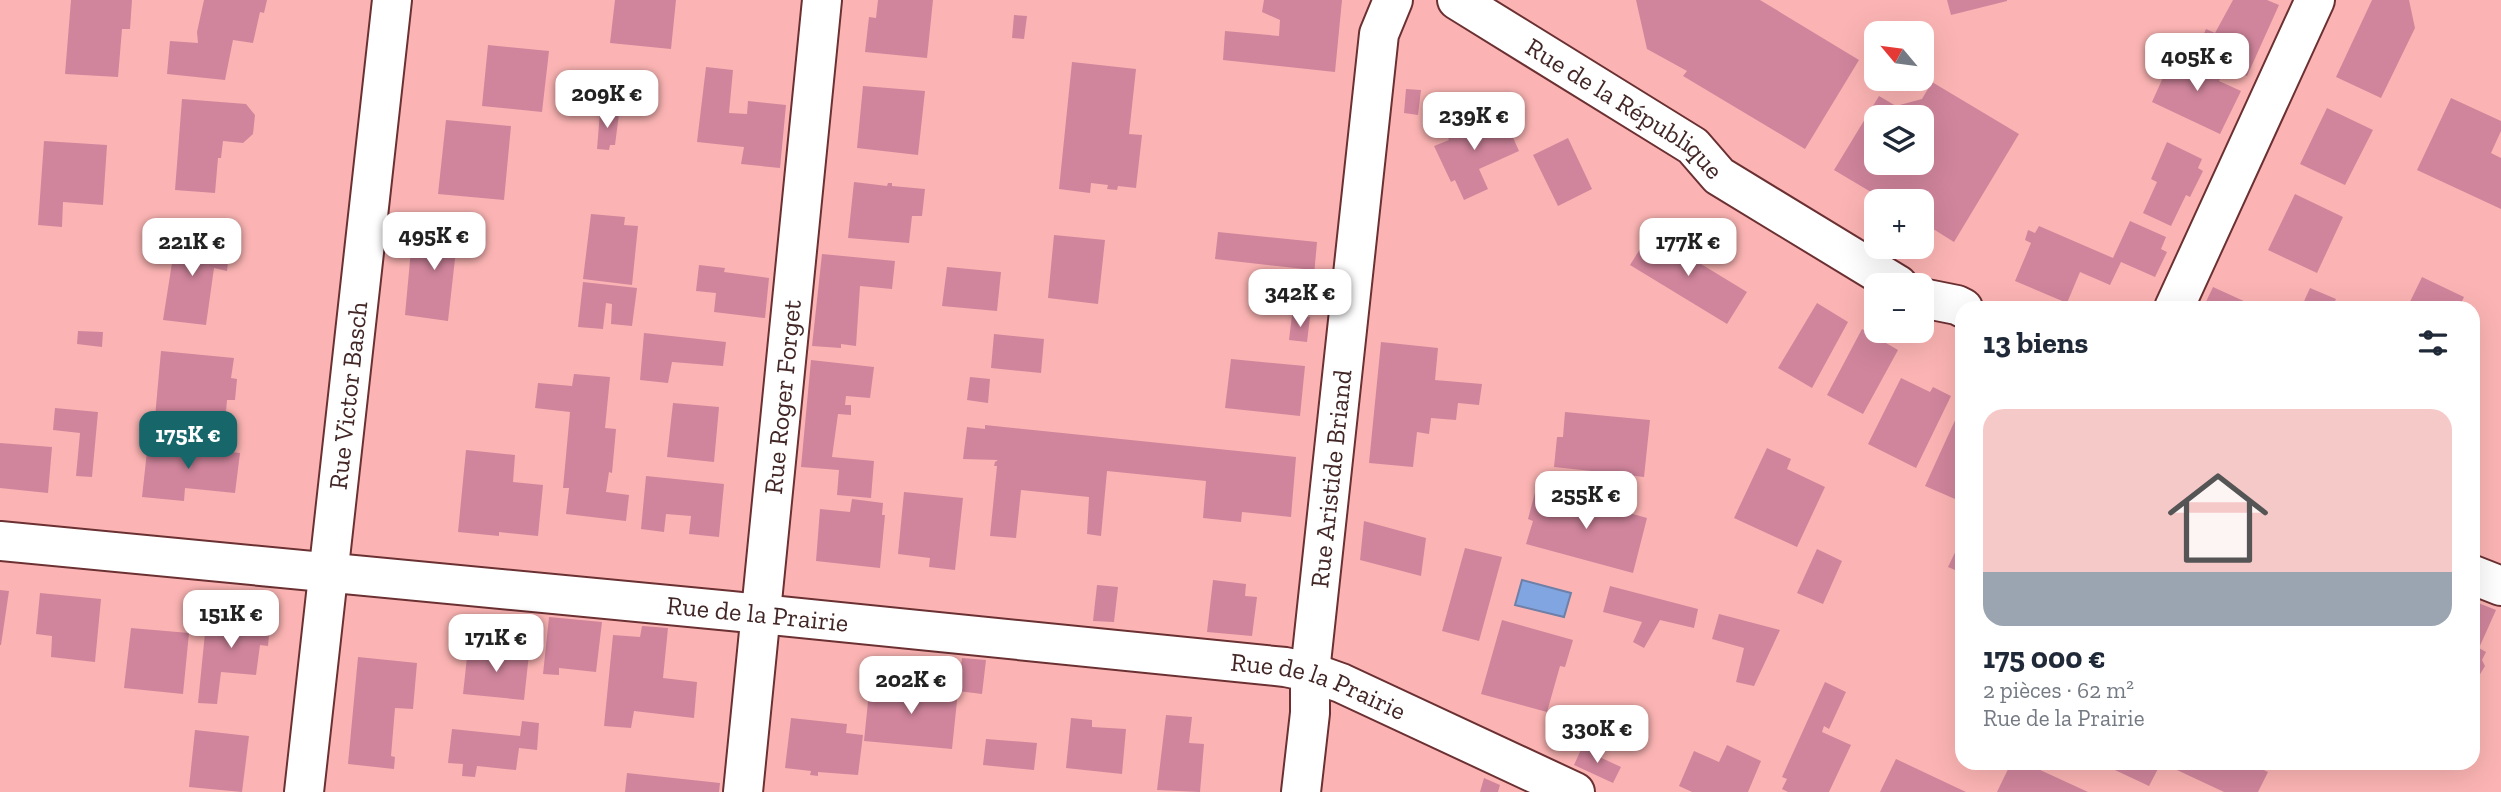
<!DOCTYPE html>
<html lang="fr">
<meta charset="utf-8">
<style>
body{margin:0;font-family:"Zilla Slab",serif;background:#f6f6f7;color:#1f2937;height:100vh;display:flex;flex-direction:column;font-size:26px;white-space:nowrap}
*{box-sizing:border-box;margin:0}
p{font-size:23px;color:#747a83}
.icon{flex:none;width:38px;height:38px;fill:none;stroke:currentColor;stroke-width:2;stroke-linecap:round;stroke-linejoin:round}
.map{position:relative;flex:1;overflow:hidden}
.drawer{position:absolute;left:1955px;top:301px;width:525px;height:469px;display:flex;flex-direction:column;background:#fff;border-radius:21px;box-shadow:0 7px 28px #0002}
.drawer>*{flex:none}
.needle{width:46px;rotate:299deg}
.controls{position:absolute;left:1864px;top:21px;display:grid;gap:14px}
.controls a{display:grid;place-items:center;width:70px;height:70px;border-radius:14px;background:#fff;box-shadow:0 7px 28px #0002;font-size:35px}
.price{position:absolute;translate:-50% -60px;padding:0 16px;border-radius:14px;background:#fff;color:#222;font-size:23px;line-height:46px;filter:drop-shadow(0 2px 4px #0008)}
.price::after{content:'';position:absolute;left:50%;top:42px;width:21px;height:16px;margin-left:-10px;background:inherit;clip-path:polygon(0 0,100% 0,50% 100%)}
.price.active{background:#17666a;color:#fff}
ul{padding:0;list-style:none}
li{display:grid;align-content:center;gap:14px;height:371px;padding:0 28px}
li+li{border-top:2px solid #e0e1e3}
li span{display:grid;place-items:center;height:217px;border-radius:21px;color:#555}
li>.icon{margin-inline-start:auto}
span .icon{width:126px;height:126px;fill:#fffc;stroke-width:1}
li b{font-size:30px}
h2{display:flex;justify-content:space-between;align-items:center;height:84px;padding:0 28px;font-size:30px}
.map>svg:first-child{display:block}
.water{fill:#80a5e0;stroke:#6e7fa8;stroke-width:2}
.building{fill:#d0859c;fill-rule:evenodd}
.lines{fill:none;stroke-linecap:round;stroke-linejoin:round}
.street-casing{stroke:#6b3032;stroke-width:42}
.street{stroke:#fff;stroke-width:38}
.labels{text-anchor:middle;stroke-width:5;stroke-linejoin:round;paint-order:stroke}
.street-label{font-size:26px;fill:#432727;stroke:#fbe4e3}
</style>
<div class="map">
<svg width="2501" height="792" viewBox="0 0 2501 792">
<rect width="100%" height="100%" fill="#fbb4b3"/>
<path class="water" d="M1522 580 1571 593 1564 617 1515 605Z"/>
<path class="building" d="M71 0H132L130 29H122L118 77 65 74Z
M204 0H267L264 13 260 12 253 43 233 40 225 80 167 74 170 41 198 43 197 32Z
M615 0H676L671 49 610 43Z
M878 0H933L927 58 865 52 869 17 876 18Z
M1264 0H1342L1335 72 1223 60 1225 31 1279 36 1280 20 1262 12Z
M1636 0H1760L1859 60 1805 149 1683 76 1687 71 1647 49Z
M1947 0H2007V1L1951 15Z
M2233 0H2267L2279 5 2247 76 2196 53 2206 29 2215 33Z
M2372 0H2409L2415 28 2381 98 2336 77Z
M1014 15 1027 16 1024 39 1012 38Z
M488 45 549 51 542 112 482 106Z
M2174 53 2208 69 2211 64 2224 71 2219 81 2241 91 2220 134 2152 102Z
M1072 62 1136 69 1129 134 1142 135 1136 188 1118 186 1117 190 1107 189 1108 185 1091 183 1090 193 1059 189Z
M706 67 733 70 729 113 747 114 748 101 786 105 780 168 741 164 744 147 697 142Z
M1932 82 2019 134 1954 242 1922 222V201H1886L1834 170 1879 96 1896 106 1922 99ZM1876 117H1922V163H1876Z
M863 86 925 91 918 155 857 148Z
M1406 89 1421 90 1418 115 1404 113Z
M2451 98 2501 121V131L2491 153 2501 158V209L2417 170Z
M182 99 246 104 255 115 253 134 243 143 223 141 221 158H218L215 193 175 190Z
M2327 108 2373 130 2345 185 2300 164Z
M600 112 619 114 615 145H610L609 150 597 149Z
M1503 115 1519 151 1479 169 1488 189 1464 200 1455 180 1451 182 1434 146 1449 140 1441 123 1456 116 1465 133Z
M446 120 511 126 504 200 438 194Z
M1568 138 1592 189 1558 206 1533 155Z
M44 141 107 145 103 205 63 202 62 227 38 225Z
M2167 142 2202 159 2198 168 2203 171 2190 197 2186 195 2171 226 2143 213 2157 182 2151 179Z
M854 182 887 186 888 183H892V186L925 189 922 216H912L909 243 848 238Z
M2295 194 2343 217 2317 273 2268 250Z
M591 214 625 217 624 225 638 226 632 285 583 279Z
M2130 221 2166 237 2161 249 2167 252 2155 277 2121 262 2110 285 2080 272 2067 303 2015 281 2031 243 2025 240 2028 230 2035 233 2039 226 2113 258Z
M413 228 475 234 473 251 456 250 448 321 405 315Z
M1218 232 1317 242 1313 287 1303 285 1304 269 1215 259Z
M1650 233 1747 292 1727 324 1630 265Z
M1054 235 1105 240 1098 304 1048 298Z
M169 236 230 245 227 271 214 268 206 325 163 320 172 263 166 262Z
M822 254 895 261 892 289 860 286 856 346 841 344V348L812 346Z
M699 265 725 268 724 272 769 278 765 318 714 312 716 293 696 291Z
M947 267 1001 272 997 311 942 306Z
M2422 277 2464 297 2459 308H2407Z
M583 282 637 288 632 326 611 324 612 304 606 303 603 329 578 327Z
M2213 287 2259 308H2203Z
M2310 288 2336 299 2332 308H2301Z
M1817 303 1848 322 1812 388 1778 368Z
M1292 315 1310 317 1307 342 1289 340Z
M1862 329 1898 350 1863 414 1827 395Z
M78 331 103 332 102 347 77 344Z
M644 333 726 342 723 366 672 362 668 383 640 380Z
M994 334 1044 339 1041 373 991 368Z
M1381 342 1438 348 1435 380 1482 384 1479 405 1458 403 1456 420 1431 418 1429 434 1417 432 1413 467 1369 463Z
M161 351 234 358 231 378 237 379 235 400H227L224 435 154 428Z
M1231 359 1305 366 1300 416 1225 408Z
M811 360 874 367 870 398 846 396 845 405H851V415L838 414 832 457 874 461 871 498 837 495 839 470 801 467Z
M574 374 610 377 605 428 616 429 612 473 609 472 606 492 629 495 626 521 566 514 569 488H563L570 412 535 408 538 383 572 386Z
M970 377 990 379 988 403 967 400Z
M1901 378 1930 392 1933 387 1951 396 1916 468 1868 444Z
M673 403 719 407 714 462 667 457Z
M1962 405V502L1925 486Z
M55 408 98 412 92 477 76 476 80 433 53 430Z
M1565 412 1650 420 1644 477 1618 474 1617 478 1601 476V472L1554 467 1557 437H1563Z
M985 425 1296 457 1291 517 1242 512 1241 522 1203 518 1206 481 1107 471 1101 536 1087 534 1089 497 1021 490 1016 538 990 536 997 466H994L995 462 998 460 963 459 967 427 985 429Z
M148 442 240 453 235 493 185 488 184 501 142 497Z
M0 443 52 447 48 493 0 488Z
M1767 448 1791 459 1787 469 1825 487 1797 547 1734 518Z
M466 450 515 455 513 482 543 485 538 536 499 532V536L458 532Z
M646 476 724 484 719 537 689 534 691 516 666 514 664 532 641 529Z
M1536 489 1575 499 1572 508 1596 514 1599 505 1606 507 1607 503 1623 507 1622 511 1647 518 1633 573 1526 544 1533 521 1528 519Z
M904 492 963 498 955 570 929 567 930 558 898 554Z
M852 499 883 503 882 515H885L880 568 816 561 820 509 850 512Z
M1364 521 1426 538 1421 576 1360 560Z
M1962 538V573L1948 567Z
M1465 548 1502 557 1479 641 1442 631Z
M1817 549 1842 561 1823 604 1797 593Z
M1213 580 1246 584 1245 596 1257 597 1252 636 1207 632Z
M1097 585 1118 587 1114 622 1093 621Z
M1610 586 1698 609 1694 628 1660 620 1644 648 1633 642 1642 622 1603 612Z
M0 590 9 591 1 645H0Z
M40 593 101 599 95 662 51 657 52 636 36 634Z
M2473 601 2496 610 2479 648 2486 652 2482 660 2485 666 2479 676 2473 677Z
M258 612 271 613 268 646 260 645 256 675 221 672 217 704 198 703 207 613 257 618Z
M1719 614 1780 630 1754 686 1736 682 1744 648 1712 639Z
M549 617 602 622 596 672 559 668V675L543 674Z
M1502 620 1573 640 1565 667 1560 666 1547 712 1481 694Z
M642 626 668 628 663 678 697 682 694 718 634 711 631 728 604 726 613 635 640 637Z
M131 628 189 633 183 694 124 688Z
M468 648 529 654 524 700 463 694Z
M358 657 417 663 413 709 395 708 391 756 395 757 394 769 348 764Z
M962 658 986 660 982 694 958 691Z
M870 682 958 691 952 749 864 741Z
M1825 682 1846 692 1829 729 1824 726 1822 732 1851 745 1829 792H1788L1782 789 1787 779 1782 777Z
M1166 715 1192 717 1189 743 1204 744 1200 792 1157 790Z
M791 718 847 724 846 733 863 735 858 775 818 772V776L810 775 811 771 785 768Z
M1071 718 1092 720V727L1126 729 1122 774 1066 768Z
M522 721 539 723 537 750 519 748 516 770 477 766 475 777 462 776 463 764 448 763 452 729 520 736Z
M195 730 249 736 242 792 189 787Z
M986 739 1037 743 1034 770 983 765Z
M1584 743 1593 748 1591 753 1621 767 1613 783 1574 765Z
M1727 745 1761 761 1748 792H1692L1679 786 1694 751 1719 762Z
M1896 759 1966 792H1880Z
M2011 763H2025L2088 792H1997Z
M2100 763H2161L2149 786Z
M2162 763H2249L2268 772 2258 792H2224Z
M627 773 720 783 719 792H625Z
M1484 778 1500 785 1498 792H1480Z"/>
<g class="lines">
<g class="street-casing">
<g id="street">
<path id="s1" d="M1457 0 1693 146 1719 176 1898 285"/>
<path d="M1922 298 1957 305 1963 308"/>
<path d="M2174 308 2315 0"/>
<path id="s2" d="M0 541 731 611 1285 667 1310 672 1341 683 1575 792"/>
<path d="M2473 575 2501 586"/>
<path id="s3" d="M304 792 392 0"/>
<path id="s4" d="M743 792 822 0"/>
<path id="s5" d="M1301 792 1310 713V672L1379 34 1393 0"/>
</g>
</g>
<use href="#street" class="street"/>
</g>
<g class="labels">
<g class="street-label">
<text dy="9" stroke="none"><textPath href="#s1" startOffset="200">Rue de la République</textPath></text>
<text dy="9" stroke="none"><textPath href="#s3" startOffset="399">Rue Victor Basch</textPath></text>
<text dy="9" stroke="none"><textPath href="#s4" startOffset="397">Rue Roger Forget</textPath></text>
<text dy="9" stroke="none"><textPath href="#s5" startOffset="315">Rue Aristide Briand</textPath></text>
<text dy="9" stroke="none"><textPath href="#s2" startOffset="761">Rue de la Prairie</textPath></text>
<text dy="9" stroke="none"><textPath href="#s2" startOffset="1328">Rue de la Prairie</textPath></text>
</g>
</g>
</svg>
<div class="controls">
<a><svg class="needle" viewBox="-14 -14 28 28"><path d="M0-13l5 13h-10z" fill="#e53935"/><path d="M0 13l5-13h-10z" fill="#747a83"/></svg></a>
<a><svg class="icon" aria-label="layers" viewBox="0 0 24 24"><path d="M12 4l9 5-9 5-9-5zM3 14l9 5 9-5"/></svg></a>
<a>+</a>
<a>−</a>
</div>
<b class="price" style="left:2197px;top:93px">405K €</b>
<b class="price" style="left:607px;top:130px">209K €</b>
<b class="price" style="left:1474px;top:152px">239K €</b>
<b class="price" style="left:434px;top:272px">495K €</b>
<b class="price" style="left:192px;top:278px">221K €</b>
<b class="price" style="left:1688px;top:278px">177K €</b>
<b class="price" style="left:1300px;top:329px">342K €</b>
<b class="price active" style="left:188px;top:471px">175K €</b>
<b class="price" style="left:1586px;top:531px">255K €</b>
<b class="price" style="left:231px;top:650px">151K €</b>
<b class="price" style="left:496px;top:674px">171K €</b>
<b class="price" style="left:911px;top:716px">202K €</b>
<b class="price" style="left:1597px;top:765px">330K €</b>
<section class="drawer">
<h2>13 biens<svg class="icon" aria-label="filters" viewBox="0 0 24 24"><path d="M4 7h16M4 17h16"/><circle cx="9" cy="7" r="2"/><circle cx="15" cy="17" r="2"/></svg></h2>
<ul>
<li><span style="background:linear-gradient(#f6c9c9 75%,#9aa5b1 0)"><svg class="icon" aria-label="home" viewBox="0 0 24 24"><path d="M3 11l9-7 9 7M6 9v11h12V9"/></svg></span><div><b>175 000 €</b><p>2 pièces · 62 m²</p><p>Rue de la Prairie</p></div></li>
</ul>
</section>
</div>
